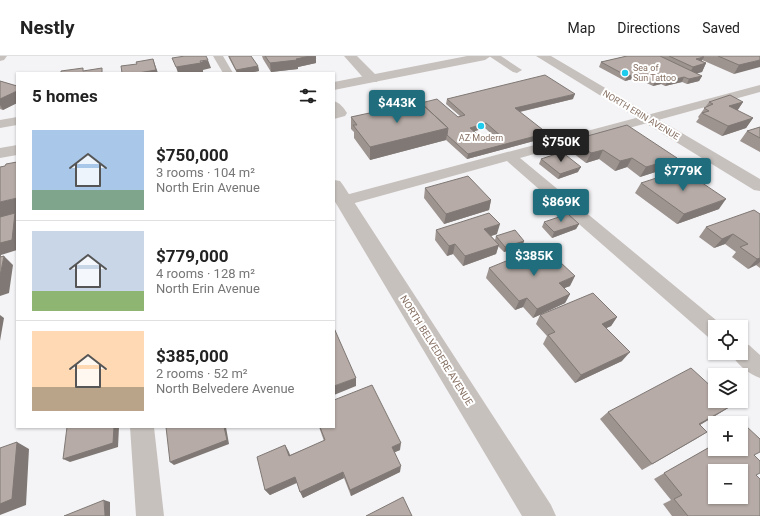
<!DOCTYPE html>
<meta charset="utf-8">
<style>
body{margin:0;font-family:Roboto,sans-serif;background:#f2f2f2;color:#222;height:100vh;display:flex;flex-direction:column;font-size:15px;white-space:nowrap}
*{box-sizing:border-box;margin:0}
p{font-size:13px;color:#767676}
.icon{flex:none;width:22px;height:22px;fill:none;stroke:currentColor;stroke-width:2;stroke-linecap:round;stroke-linejoin:round}
.map{position:relative;flex:1;overflow:hidden}
.drawer{position:absolute;left:16px;top:16px;width:319px;height:356px;display:flex;flex-direction:column;background:#fff;border-radius:0px;box-shadow:0 1px 3px #0004}
.drawer>*{flex:none}
.controls{position:absolute;left:708px;top:264px;display:grid;gap:8px}
.controls a{display:grid;place-items:center;width:40px;height:40px;border-radius:0px;background:#fff;box-shadow:0 1px 3px #0004;font-size:20px}
.price{position:absolute;translate:-50% -34px;padding:0 9px;border-radius:4px;background:#206e7d;color:#fff;font-size:13px;line-height:26px;filter:drop-shadow(0 1px 2px #0008)}
.price::after{content:'';position:absolute;left:50%;top:24px;width:12px;height:9px;margin-left:-6px;background:inherit;clip-path:polygon(0 0,100% 0,50% 100%)}
.price.on{background:#222;color:#fff}
ul{padding:0;list-style:none}
li{display:flex;align-items:center;gap:12px;height:100px;padding:0 16px}
li+li{border-top:1px solid #e0e0e0}
li span{display:grid;place-items:center;flex:none;width:112px;height:80px;border-radius:0px;color:#555}
li>.icon{margin-inline-start:auto}
span .icon{width:48px;height:48px;fill:#fffc;stroke-width:1}
li b{font-size:17px}
h2{display:flex;justify-content:space-between;align-items:center;height:48px;padding:0 16px;font-size:17px}
header{display:flex;align-items:center;gap:24px;box-sizing:border-box;height:56px;padding:0 20px;background:#fff;border-bottom:1px solid #e0e0e0}
header strong{font-size:19px}
nav{display:flex;gap:22px;margin-inline-start:auto;font-size:14px}
.map>svg:first-child{display:block}
.lines{fill:none;stroke-linecap:round;stroke-linejoin:round}
.service{fill:#c7c1bd;fill-rule:evenodd}
.minor{fill:#c7c1bd;fill-rule:evenodd}
.tertiary{fill:#c7c1bd;fill-rule:evenodd}
.wall{fill:#9d938f;fill-rule:evenodd}
.shaded-wall{fill:#7f7874}
.building{fill:#b6aba6;stroke:#7f7874;fill-rule:evenodd}
.poi-dot{fill:#1ecced;stroke:#fff;stroke-width:1.5}
.labels{text-anchor:middle;stroke-width:4;stroke-linejoin:round;paint-order:stroke}
.far-poi-label{font-size:9px;fill:#877164;stroke:#fff;text-anchor:start}
.far-street-label{font-size:9px;fill:#877164;stroke:#fff}
.street-label{font-size:10px;fill:#877164;stroke:#fff}
</style>
<header>
<strong>Nestly</strong>
<nav><a>Map</a><a>Directions</a><a>Saved</a></nav>
</header>
<div class="map">
<svg width="760" height="460" viewBox="0 0 760 460">
<rect width="100%" height="100%" fill="#f4f4f7"/>
<g class="lines">
<path class="service" d="M213 0H223L233 17H223Z
M489 0H501L522 14 517 17 513 16Z
M760 29V36L520 102 722 269 723 271H715V284L708 281 507 105 344 150 338 149 336 145 338 141Z
M334 45C340 47 344 52 347 57L345 60 334 63Z
M741 287 749 289 760 299V322C749 318 736 308 731 297H741Z
M130 371H154L164 460H136Z"/>
<path class="minor" d="M0 0H7L4 4 0 5Z
M344 0H357L377 20 378 23 377 26H367Z
M536 0H551L760 123V135L754 134Z
M17 61V69L0 72V64Z
M334 124 340 125 343 129 551 449 556 460H522L334 144Z"/>
<path class="tertiary" d="M467 0H491L485 4 334 34V26Z
M17 89V99L0 102V92Z"/>
</g>
<path class="wall" d="M228 0 258 10 259 15 248 17H237L230 4Z
M262 0H316V7L298 11V13L271 16 263 3Z
M627 0H760L734 18 702 4V5L706 7 702 16 696 17 702 20 699 25 687 28 682 26 665 30 661 28 653 30 636 22 625 25 599 11 601 6Z
M0 25 17 30V47L3 54 0 53Z
M447 43H573L520 56 545 82 467 103 446 84 370 104 354 82V76L351 73V61L421 47 458 61 460 60 446 48ZM485 72 496 82 485 85 474 75Z
M709 46H743L737 55 753 62 746 72 722 80 696 66 699 62 698 61Z
M760 71V96L740 85 747 75Z
M573 84 677 102 671 111 640 121 627 111 615 115 599 103 586 107 569 94Z
M541 103 578 116 558 123 539 108Z
M641 127 719 153 677 168 635 137Z
M425 132 491 144 489 154 444 168 424 142Z
M760 158V212L756 209 748 213 732 201 736 196 725 188 714 192 699 181 706 171Z
M544 166 579 168 576 173 552 182 542 171Z
M436 174 497 178 491 180 495 184 496 180 524 185 522 190 504 196 498 190 496 198 463 210 453 198 447 200 435 184Z
M489 212 570 230 564 232 570 238 565 247 533 262 523 251 515 254 486 222Z
M540 259 617 261 611 270 606 272 622 305 575 327 543 288 547 280 536 268Z
M731 350 700 369 707 376 642 414 600 363 608 356Z
M319 371H334L400 394 394 396 400 416 351 440 344 422 303 442 297 427 270 439 265 434 285 389 290 399 324 385Z
M715 388 754 399 760 460H672L663 448 671 444 654 423Z"/>
<path class="shaded-wall" d="M310 0H316V7L298 11V13L271 16 270 7Z
M704 1 699 9 706 7 702 16 688 20 693 11 696 3Z
M153 3 158 17H138Z
M208 4 211 12 203 14V16L196 17H178L176 11Z
M760 4V11L734 18 739 9Z
M258 10 259 15 248 17H237L236 14Z
M638 18 636 22 625 25 627 20Z
M702 20 699 25 687 28 689 23Z
M684 21 682 26 665 30 668 25Z
M663 23 661 28 653 30 655 25Z
M17 35V47L3 54 0 49V43Z
M575 38 573 43 514 57 515 52Z
M743 46 737 55 729 50Z
M753 62 746 72 722 80 728 70Z
M486 67 485 72 469 77 470 72Z
M448 72 446 84 370 104V91Z
M547 77 545 82 467 103 468 98Z
M603 94 599 103 586 107 591 97Z
M632 102 627 111 615 115 620 105Z
M677 102 671 111 640 121 646 111Z
M581 111 578 116 558 123 560 118Z
M17 142V194L1 199 0 206V146Z
M726 143 719 153 677 168 684 158Z
M491 144 489 154 444 168 446 158Z
M500 168 497 178 482 183 484 173Z
M579 168 576 173 552 182 554 176Z
M733 178 725 188 714 192 722 183Z
M524 185 522 190 504 196 505 191Z
M455 188 453 198 447 200 449 190Z
M499 189 496 198 463 210 465 200Z
M4 200 13 209 9 237 0 240V220Z
M760 202V206L756 209 748 213 757 203Z
M575 220 570 230 554 236 559 227Z
M570 238 565 247 533 262 537 253Z
M527 242 523 251 515 254 519 245Z
M0 259 4 262 0 285Z
M617 261 611 270 596 277 602 268Z
M630 296 622 305 575 327 581 319Z
M356 322V330L334 339V330Z
M731 350 720 357 688 376 699 368Z
M114 371H119L118 391 70 406 63 403Z
M224 371H226L229 388 174 409 170 406Z
M707 376 696 383 642 414 652 408Z
M17 386 29 393 26 449 0 459V448Z
M401 387 400 394 391 398 392 391Z
M285 389 289 396 292 406 289 400Z
M401 410 400 416 351 440 350 434Z
M343 416 344 422 303 442 300 436Z
M295 421 298 426 270 439 265 434Z
M104 444 110 446V460H105Z"/>
<path class="building" d="M185 0H206L208 4 200 5 201 7 176 11 172 2Z
M229 0H251L258 10 236 14Z
M265 0H310L296 3 297 4 270 7Z
M627 0H660L702 20 689 23 684 21 668 25 663 23 655 25 638 18 627 20 601 6Z
M669 0H702L704 1 696 3 706 7 693 11Z
M718 0H760V4L739 9Z
M153 3 156 14 138 17H122L121 10 137 8 136 6Z
M83 12V15L102 12V17H61V15Z
M545 19 575 38 515 52 547 77 468 98 447 79 448 72 421 47 437 43 458 61 465 59 447 43ZM486 67 502 81 485 85 470 72Z
M0 25 17 30V35L0 43Z
M730 39 743 46 729 50 753 62 728 70 702 57 709 55 704 52 713 48 709 46Z
M420 46 448 72 370 91 353 69H357L351 61Z
M627 69 677 102 646 111 632 102 620 105 603 94 591 97 573 84Z
M760 71V82L747 75Z
M562 96 581 111 560 118 541 103Z
M17 106V142L0 146V111L5 110 6 108Z
M675 116 685 123 692 120 726 143 684 158 641 127Z
M468 120 491 144 446 158 425 132Z
M754 154 760 158V202L757 203 740 191 748 188 733 178 722 183 706 171Z
M15 157 12 184 0 187V161Z
M489 157 500 168 484 173 499 189 465 200 455 188 449 190 436 174Z
M568 158 579 168 554 176 544 166Z
M515 174 524 185 505 191 496 180Z
M543 190 575 220 559 227 570 238 537 253 527 242 519 245 489 212Z
M4 200 0 220V201Z
M593 237 617 261 602 268 630 296 581 319 548 279 555 276 540 259Z
M334 272 356 322 334 330Z
M691 312 715 334V345H726L731 350 699 368 707 376 652 408 608 356Z
M372 329 401 387 392 391 401 410 350 434 343 416 300 436 295 421 265 434 257 401 285 389 289 400 325 384 320 371H334V344Z
M746 370 760 383V396L754 399 760 405V417L756 419 760 423V460H688L674 443 682 439 664 417 715 388V393H741V373ZM715 415H741V441H715Z
M67 371H114L113 387 63 403Z
M166 371H224L227 384 170 406Z
M17 386 12 443 0 448V392Z
M403 441 412 460H366Z
M104 444 105 460H64Z"/>
<g class="poi-dot">
<circle cx="625" cy="17" r="4"/>
<circle cx="481" cy="70" r="4"/>
</g>
<g class="labels">
<g class="far-poi-label">
<text x="633" y="15">Sea of<tspan x="633" dy="10">Sun Tattoo</tspan></text>
<text x="481" y="85" text-anchor="middle">AZ Modern</text>
</g>
<g class="far-street-label">
<text transform="translate(641 59) rotate(31)" y="3">NORTH ERIN AVENUE</text>
</g>
<g class="street-label">
<text transform="translate(437 294) rotate(58)" y="4">NORTH BELVEDERE AVENUE</text>
</g>
</g>
</svg>
<div class="controls">
<a><svg class="icon" aria-label="locate" viewBox="0 0 24 24"><circle cx="12" cy="12" r="6"/><path d="M12 2v4M12 18v4M2 12h4M18 12h4"/></svg></a>
<a><svg class="icon" aria-label="layers" viewBox="0 0 24 24"><path d="M12 4l9 5-9 5-9-5zM3 14l9 5 9-5"/></svg></a>
<a>+</a>
<a>−</a>
</div>
<b class="price" style="left:397px;top:68px">$443K</b>
<b class="price on" style="left:561px;top:107px">$750K</b>
<b class="price" style="left:683px;top:136px">$779K</b>
<b class="price" style="left:561px;top:167px">$869K</b>
<b class="price" style="left:534px;top:221px">$385K</b>
<section class="drawer">
<h2>5 homes<svg class="icon" aria-label="filters" viewBox="0 0 24 24"><path d="M4 7h16M4 17h16"/><circle cx="9" cy="7" r="2"/><circle cx="15" cy="17" r="2"/></svg></h2>
<ul>
<li><span style="background:linear-gradient(#a9c7e8 75%,#7fa58c 0)"><svg class="icon" aria-label="home" viewBox="0 0 24 24"><path d="M3 11l9-7 9 7M6 9v11h12V9"/></svg></span><div><b>$750,000</b><p>3 rooms · 104 m²</p><p>North Erin Avenue</p></div></li>
<li><span style="background:linear-gradient(#c9d6e8 75%,#8fb573 0)"><svg class="icon" aria-label="home" viewBox="0 0 24 24"><path d="M3 11l9-7 9 7M6 9v11h12V9"/></svg></span><div><b>$779,000</b><p>4 rooms · 128 m²</p><p>North Erin Avenue</p></div></li>
<li><span style="background:linear-gradient(#ffd9b3 70%,#b9a48a 0)"><svg class="icon" aria-label="home" viewBox="0 0 24 24"><path d="M3 11l9-7 9 7M6 9v11h12V9"/></svg></span><div><b>$385,000</b><p>2 rooms · 52 m²</p><p>North Belvedere Avenue</p></div></li>
</ul>
</section>
</div>
